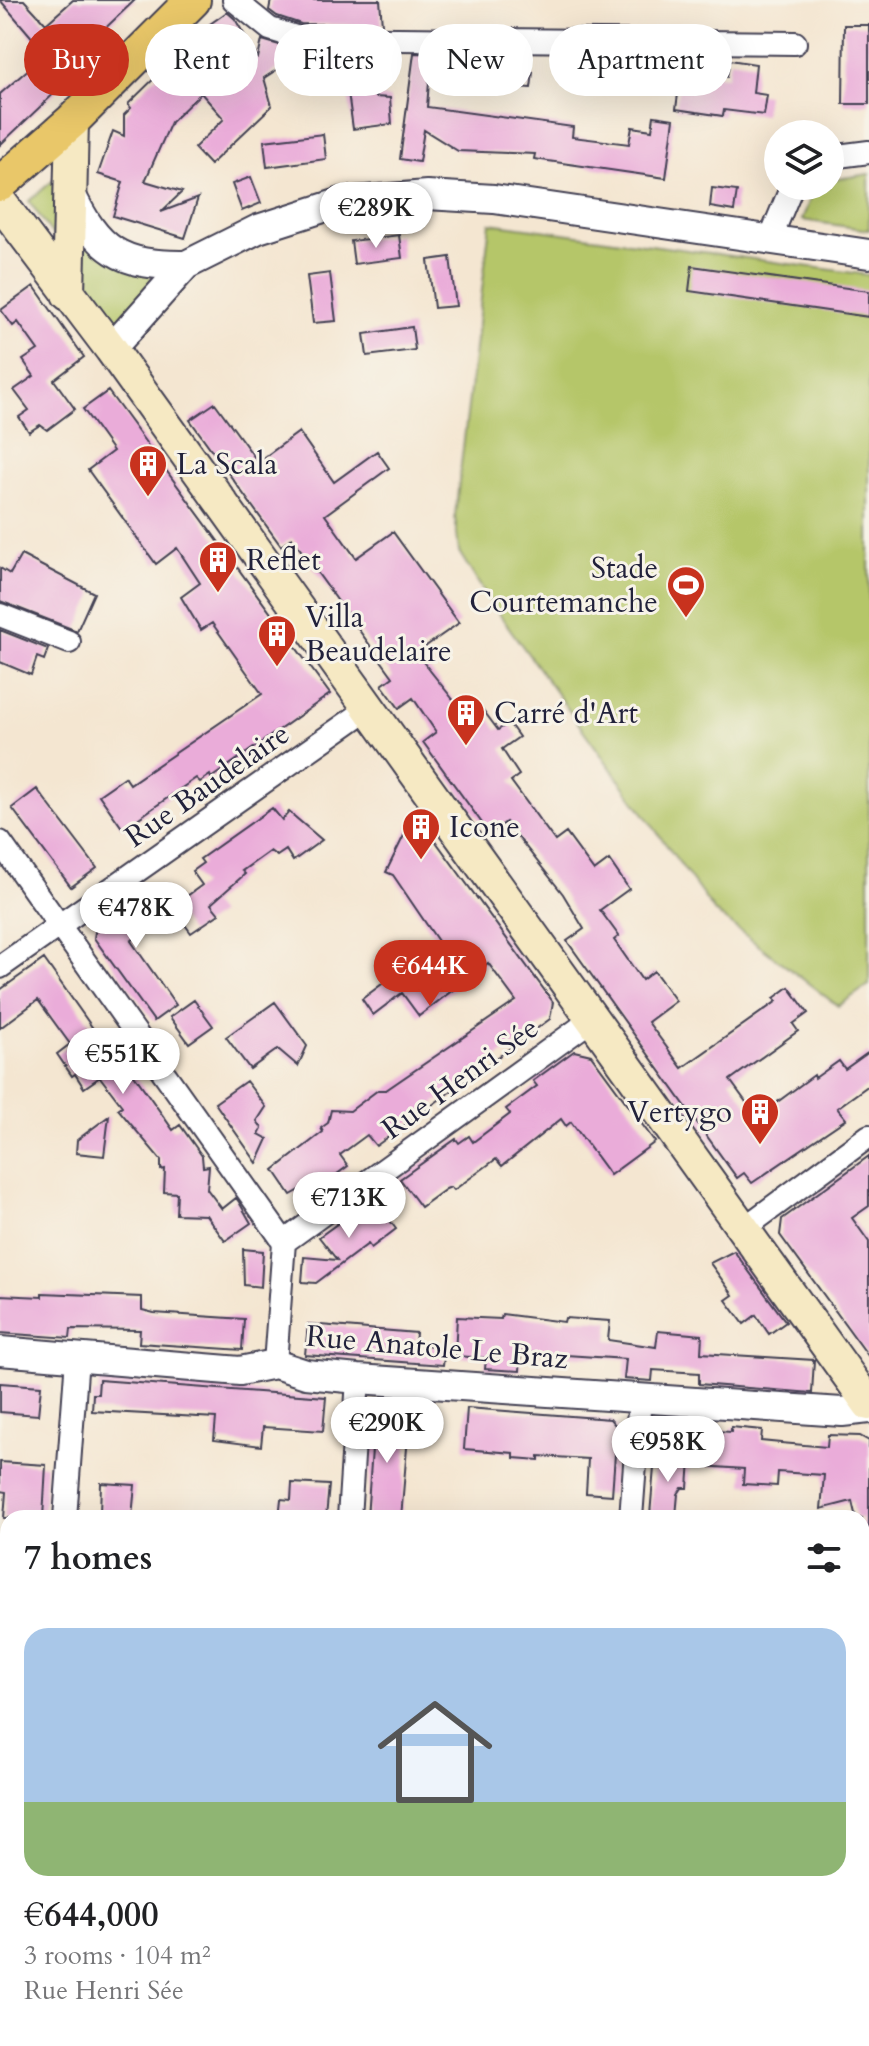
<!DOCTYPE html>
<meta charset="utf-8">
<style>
body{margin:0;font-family:Cardo,serif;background:#f2f2f2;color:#202124;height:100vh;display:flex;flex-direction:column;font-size:30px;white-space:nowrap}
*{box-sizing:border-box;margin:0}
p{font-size:26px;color:#757577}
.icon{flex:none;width:44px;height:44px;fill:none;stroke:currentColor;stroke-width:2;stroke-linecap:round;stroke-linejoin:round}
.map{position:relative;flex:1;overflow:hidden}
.sheet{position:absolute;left:0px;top:1510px;width:870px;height:536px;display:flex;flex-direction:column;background:#fff;border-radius:24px 24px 0 0;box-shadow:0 8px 32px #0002}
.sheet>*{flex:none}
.hud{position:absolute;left:24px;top:24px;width:822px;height:72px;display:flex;gap:16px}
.controls{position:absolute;left:764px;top:120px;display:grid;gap:16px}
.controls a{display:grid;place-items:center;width:80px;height:80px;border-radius:50%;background:#fff;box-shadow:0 8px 32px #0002;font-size:40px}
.price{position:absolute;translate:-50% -68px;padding:0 18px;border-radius:28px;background:#fff;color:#222;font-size:26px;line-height:52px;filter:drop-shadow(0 2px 4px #0008)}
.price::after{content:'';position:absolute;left:50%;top:48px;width:24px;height:18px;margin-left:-12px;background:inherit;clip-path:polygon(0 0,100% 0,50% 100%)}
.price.current{background:#c8321e;color:#fff}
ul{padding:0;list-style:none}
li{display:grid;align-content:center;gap:16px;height:424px;padding:0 24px}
li span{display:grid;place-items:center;height:248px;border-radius:24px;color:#555}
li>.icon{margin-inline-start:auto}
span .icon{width:144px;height:144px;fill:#fffc;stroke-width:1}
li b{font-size:34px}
h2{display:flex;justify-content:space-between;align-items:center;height:96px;padding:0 24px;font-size:34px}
.tag{padding:0 28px;border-radius:36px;background:#fff;box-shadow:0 8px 32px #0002;font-size:28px;line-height:72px}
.tag.current{background:#c8321e;color:#fff}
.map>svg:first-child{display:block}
.green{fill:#b5c669;stroke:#6c7452;stroke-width:2}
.building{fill:#eaacd9}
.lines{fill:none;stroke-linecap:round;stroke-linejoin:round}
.minor-casing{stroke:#423f52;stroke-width:26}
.tertiary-casing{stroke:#423f52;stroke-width:32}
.secondary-casing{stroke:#423f52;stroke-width:36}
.primary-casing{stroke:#423f52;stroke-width:38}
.minor{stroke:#fff;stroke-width:22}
.tertiary{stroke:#fff;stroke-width:28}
.secondary{stroke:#f6e9c3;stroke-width:32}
.primary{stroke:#e9c769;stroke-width:34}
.labels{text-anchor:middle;stroke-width:6;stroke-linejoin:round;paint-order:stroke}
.poi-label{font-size:30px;fill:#22223b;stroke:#f7f3e8;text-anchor:start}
.street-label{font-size:30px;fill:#22223b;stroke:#f7f3e8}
</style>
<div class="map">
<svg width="869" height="2046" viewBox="0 0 869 2046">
<rect width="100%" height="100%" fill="#f7f3e8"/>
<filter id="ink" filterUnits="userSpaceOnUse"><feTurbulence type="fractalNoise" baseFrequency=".0125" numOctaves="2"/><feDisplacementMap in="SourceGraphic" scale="16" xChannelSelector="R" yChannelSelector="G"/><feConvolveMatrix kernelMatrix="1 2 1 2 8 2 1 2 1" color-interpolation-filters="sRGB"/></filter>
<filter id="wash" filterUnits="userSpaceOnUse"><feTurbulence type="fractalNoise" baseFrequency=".006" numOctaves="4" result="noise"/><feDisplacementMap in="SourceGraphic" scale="32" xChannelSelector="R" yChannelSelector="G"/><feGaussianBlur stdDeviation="1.8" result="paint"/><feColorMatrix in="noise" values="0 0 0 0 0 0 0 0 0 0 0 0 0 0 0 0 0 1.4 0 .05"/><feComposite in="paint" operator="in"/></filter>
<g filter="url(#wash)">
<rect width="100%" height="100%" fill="#f4e6d1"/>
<path class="green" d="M869 174V230L802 220 815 186H830V180Z
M56 178 57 241 29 201Z
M490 223 869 275V985L838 1006 715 912 489 600 459 552 455 515Z
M80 234 150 275 153 285 118 327 91 292Z"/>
<g id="blocks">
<path class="building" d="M0 0H24L46 24 73 0H135L75 57 83 66 0 145V94L46 54Z
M271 0H380L382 25 301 24 277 16 269 10Z
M227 12 235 19 258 58 262 40 304 52V67H281L264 78 272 106 210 165 194 148 224 119 201 93 171 122 145 181 182 192 161 212 198 198 185 238 113 216 123 182 98 174 113 131 124 136V115L131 108 128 104 210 24Z
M844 25H869V104H843Z
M414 53 520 54 519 71 533 72 531 88 429 82 427 107 573 127 572 137 629 144 632 127 652 130 654 116 674 119 666 178 534 159 535 154 458 151 424 130 419 162 400 159Z
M730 60 756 64 753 93 767 95 764 115 724 110 723 116 676 109 681 71 727 77Z
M371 67 375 97 390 98 392 124 353 129 345 70Z
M323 134 326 159 267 167 264 141Z
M251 177 261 203 242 211 232 184Z
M712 188 737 191 734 211 710 207Z
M399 235 402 258 354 264 351 241Z
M450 257 456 306 434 308 428 260Z
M692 266 869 291V317L689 291Z
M330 273 336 321 313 323 307 276Z
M34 286 84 357 54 380 75 409 47 430 40 425 29 432 19 417 29 410 14 390 34 376 23 360 38 350 18 322 13 326 1 310Z
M412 327 415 350 367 356 364 334Z
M108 391 330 694 211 778 210 775 200 782 196 778 123 829 99 795 125 777 130 784 262 694 212 623 201 630 181 597 200 583 177 548 156 564 88 470 113 451 83 409Z
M215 403 258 462 299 432 334 482 377 451 389 468 325 515 356 558 393 532 459 623 419 651 423 656 420 658 463 712 477 702 498 730 509 723 519 737 502 749 519 775 511 781 555 841 566 833 594 871 609 860 629 889 600 910 619 936 614 940 642 980 654 971 676 1001 648 1022 682 1068 777 1001 774 998 789 987 808 1013 793 1024 798 1031 730 1080 757 1117 814 1075 815 1078 839 1061 845 1069 869 1052V1085L837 1108 846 1119 752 1183 744 1173 737 1178 567 941 584 929 563 894 506 822 490 834 423 742 436 732 413 698 399 708 382 685 393 677 292 538 281 546 190 420Z
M21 555 94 593 77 631 0 601V568L10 574Z
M0 630 48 649 44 660 37 657 31 675 0 662Z
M37 789 97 868 71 887 12 808Z
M272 808 282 820 289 812 322 840 293 861 286 850 277 856 270 851 242 871 245 874 211 904 219 914 191 933 172 907 202 885 192 871 203 863 200 859Z
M415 813 553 1002 550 1019 376 1146 367 1135 340 1155 348 1166 318 1188 314 1182 291 1195 274 1170 323 1132 321 1128 328 1123 331 1110 350 1111 378 1090H386L516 1001 488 963 419 1016 402 993 373 1015 362 999 390 978 380 965 396 955 413 981 441 960 435 952 442 947 393 875 386 872Z
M158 889 174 910 131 941 176 1005 154 1021 94 938 97 921 112 910 117 916Z
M44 959 118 1064 123 1059 173 1130 180 1125 202 1156 203 1167 209 1166 207 1189 222 1209 236 1198 239 1202 251 1223 225 1241 206 1215 176 1214 177 1193 164 1192 165 1169 161 1170V1160L118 1109 122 1106 100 1077 84 1088 75 1074 72 1076 57 1054 70 1044 38 1000 0 1028V990Z
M194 1000 213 1026 189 1043 170 1017Z
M275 1002 307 1046 298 1066 278 1049 250 1069 226 1037Z
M574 1051 591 1055 655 1142 610 1175 571 1122 566 1126 561 1119 502 1166 496 1159 454 1190 451 1187 446 1189 421 1207 400 1179 456 1139 459 1143 469 1136 473 1142 510 1114 506 1109 537 1086 533 1081Z
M246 1081 266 1107 257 1121 262 1128 259 1134 268 1139 257 1163 215 1103Z
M109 1116 104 1156 76 1153 77 1140Z
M869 1156V1206L852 1218 869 1242V1357L780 1235 782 1219Z
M373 1198 396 1229 371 1248 368 1244 316 1283 302 1282 304 1257 337 1260 319 1237Z
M243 1249 263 1251 261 1287 244 1285Z
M734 1251 786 1322 769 1334 756 1315 744 1324 726 1300 733 1295 710 1263Z
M42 1293 142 1297V1310L154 1313 244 1319 242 1350 139 1343 140 1330 71 1329 70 1338 0 1333V1295L42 1297Z
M502 1314 564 1322 565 1318 610 1321 608 1340 656 1347 658 1331 702 1335 701 1353 814 1360 812 1393 699 1384V1373L653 1370 652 1381 624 1379 626 1359 521 1352 520 1371 485 1369 486 1358 455 1356 457 1317 501 1319Z
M308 1324 416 1333 415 1344 445 1347 443 1365 305 1355Z
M99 1380 326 1397 323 1431 263 1427 261 1446 214 1440 216 1418 92 1411 93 1394H98Z
M0 1383 41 1386 38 1415 0 1412Z
M382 1402H396L394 1425 408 1436 401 1518H367L375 1408Z
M467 1408 610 1419 617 1427 612 1495 586 1493 588 1459 539 1456V1460L514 1458V1453L464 1449Z
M731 1427 762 1430 761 1441 781 1443 827 1447 828 1435 860 1436 869 1441V1542H863L862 1518H856L852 1501 821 1509 824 1475 778 1472 777 1486 743 1484 744 1469 702 1466 704 1444 716 1445 717 1431 731 1432Z
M655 1456 690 1459 688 1488H682L678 1494 676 1516 650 1515Z
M0 1462 46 1465 43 1518H4L6 1492 0 1491Z
M101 1483 135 1485 132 1517 100 1514Z
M292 1483 329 1485 326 1518H279L281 1499 291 1500Z"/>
</g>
</g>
<g filter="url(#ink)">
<use href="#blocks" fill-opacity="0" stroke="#423f52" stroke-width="2"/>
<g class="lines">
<g class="minor-casing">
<path id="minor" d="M234 0 270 29 299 38 795 43
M830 157 869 152
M770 239 792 186
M0 615 69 642
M0 842 284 1242 275 1364
M0 967 369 708
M743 1229 869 1136
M284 1242 580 1028 589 1014
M65 1518 77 1358
M349 1518 358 1379
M631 1518 640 1397
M862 1644 869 1641
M0 1819H8
M862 1880 869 1878
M67 2038 68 2046
M348 2038 349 2046
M634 2038 635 2046"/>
</g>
<g class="tertiary-casing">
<path id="tertiary" d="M70 192C98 251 120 266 186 265
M111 349 186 265 258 229 342 202 427 195 494 199 869 254
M0 1351 240 1371 275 1364 306 1374 358 1379 842 1412 869 1409"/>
</g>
<g class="secondary-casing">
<path id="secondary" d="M0 202 111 349 869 1404
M68 294 72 121"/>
</g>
<g class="primary-casing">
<path id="primary" d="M0 184 72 121 193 0"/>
</g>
<use href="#minor" class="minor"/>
<use href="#tertiary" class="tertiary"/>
<use href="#secondary" class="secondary"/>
<use href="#primary" class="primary"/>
</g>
</g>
<defs>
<g id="building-pin" transform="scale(2)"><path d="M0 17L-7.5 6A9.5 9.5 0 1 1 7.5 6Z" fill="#c8321e" stroke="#f7f3e8"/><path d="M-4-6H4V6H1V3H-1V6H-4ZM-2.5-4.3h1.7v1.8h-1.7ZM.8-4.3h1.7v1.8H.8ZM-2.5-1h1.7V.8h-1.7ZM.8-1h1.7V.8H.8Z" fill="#fff"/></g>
<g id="stadium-pin" transform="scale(2)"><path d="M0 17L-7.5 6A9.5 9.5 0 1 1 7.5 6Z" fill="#c8321e" stroke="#f7f3e8"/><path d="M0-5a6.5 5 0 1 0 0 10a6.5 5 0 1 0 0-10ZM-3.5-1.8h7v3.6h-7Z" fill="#fff"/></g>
</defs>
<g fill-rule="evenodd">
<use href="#building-pin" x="148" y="464"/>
<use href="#building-pin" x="218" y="560"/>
<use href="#stadium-pin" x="686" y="585"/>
<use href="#building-pin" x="277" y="634"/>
<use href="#building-pin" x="466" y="713"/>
<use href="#building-pin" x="421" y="827"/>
<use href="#building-pin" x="760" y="1112"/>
</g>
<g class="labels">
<g class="poi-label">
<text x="176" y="474">La Scala</text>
<text x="246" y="570">Reflet</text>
<text x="658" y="578" text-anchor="end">Stade<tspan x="658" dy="34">Courtemanche</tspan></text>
<text x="305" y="627">Villa<tspan x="305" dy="34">Beaudelaire</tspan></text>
<text x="494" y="723">Carré d'Art</text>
<text x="449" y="837">Icone</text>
<text x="732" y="1122" text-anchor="end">Vertygo</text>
</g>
<g class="street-label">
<text transform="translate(207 785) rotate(-35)" y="10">Rue Baudelaire</text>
<text transform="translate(460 1078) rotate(-36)" y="10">Rue Henri Sée</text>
<text transform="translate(437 1347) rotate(5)" y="10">Rue Anatole Le Braz</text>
</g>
</g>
</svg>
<div class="controls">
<a><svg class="icon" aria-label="layers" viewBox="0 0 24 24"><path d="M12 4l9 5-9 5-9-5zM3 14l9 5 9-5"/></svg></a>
</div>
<b class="price" style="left:376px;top:250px">€289K</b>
<b class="price" style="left:136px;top:950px">€478K</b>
<b class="price current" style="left:430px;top:1008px">€644K</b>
<b class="price" style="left:123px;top:1096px">€551K</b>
<b class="price" style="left:349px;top:1240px">€713K</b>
<b class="price" style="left:387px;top:1465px">€290K</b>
<b class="price" style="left:668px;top:1484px">€958K</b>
<div class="hud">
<a class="tag current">Buy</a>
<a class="tag">Rent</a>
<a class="tag">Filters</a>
<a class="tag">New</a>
<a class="tag">Apartment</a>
</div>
<section class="sheet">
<h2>7 homes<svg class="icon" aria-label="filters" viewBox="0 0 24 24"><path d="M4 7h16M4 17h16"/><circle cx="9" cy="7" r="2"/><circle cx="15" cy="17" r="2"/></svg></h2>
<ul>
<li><span style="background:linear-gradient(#a9c7e8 70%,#8fb573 0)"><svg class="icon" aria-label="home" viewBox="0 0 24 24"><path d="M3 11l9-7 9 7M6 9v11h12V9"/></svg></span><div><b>€644,000</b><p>3 rooms · 104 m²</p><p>Rue Henri Sée</p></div></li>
</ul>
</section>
</div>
